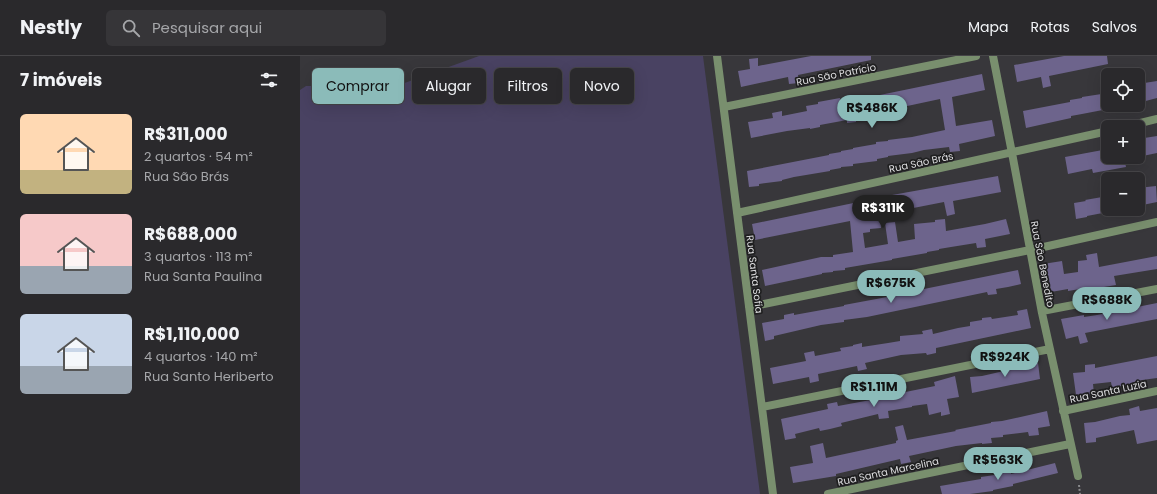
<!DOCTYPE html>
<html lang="pt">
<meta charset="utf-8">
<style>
body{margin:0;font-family:Poppins,sans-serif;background:#363538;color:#f1f3f6;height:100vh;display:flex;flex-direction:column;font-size:15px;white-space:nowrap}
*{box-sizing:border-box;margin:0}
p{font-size:13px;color:#a5a6a9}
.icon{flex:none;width:22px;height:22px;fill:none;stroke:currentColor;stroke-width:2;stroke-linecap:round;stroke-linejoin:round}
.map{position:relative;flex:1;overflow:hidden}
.side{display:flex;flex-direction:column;background:#2a292c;width:300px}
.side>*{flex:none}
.top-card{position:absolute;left:12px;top:12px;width:380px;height:36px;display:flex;gap:8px}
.buttons{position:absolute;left:801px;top:12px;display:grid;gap:8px}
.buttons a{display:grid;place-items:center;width:44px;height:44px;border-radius:6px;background:#2a292c;box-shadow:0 4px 16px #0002,0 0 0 1px #464548;font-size:20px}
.price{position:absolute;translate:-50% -34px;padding:0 9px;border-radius:14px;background:#8bbbb9;color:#111;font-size:13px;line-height:26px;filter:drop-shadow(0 1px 2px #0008)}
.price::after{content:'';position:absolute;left:50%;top:24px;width:12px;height:9px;margin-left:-6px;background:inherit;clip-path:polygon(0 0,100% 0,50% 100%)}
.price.selected{background:#222;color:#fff}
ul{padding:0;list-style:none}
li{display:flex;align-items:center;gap:12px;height:100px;padding:0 20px}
li span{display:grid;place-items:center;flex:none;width:112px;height:80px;border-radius:6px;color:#555}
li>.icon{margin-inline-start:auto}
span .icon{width:48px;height:48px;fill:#fffc;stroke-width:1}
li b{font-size:17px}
h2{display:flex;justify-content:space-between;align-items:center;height:48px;padding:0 20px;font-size:17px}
.chip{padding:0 14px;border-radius:6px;background:#2a292c;box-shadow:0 4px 16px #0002,0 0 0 1px #464548;font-size:14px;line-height:36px}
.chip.selected{background:#8bbbb9;color:#111}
header{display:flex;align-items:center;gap:24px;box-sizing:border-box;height:56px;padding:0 20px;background:#2a292c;border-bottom:1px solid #464548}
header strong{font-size:19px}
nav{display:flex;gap:22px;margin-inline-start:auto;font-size:14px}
.search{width:280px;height:36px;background:#363538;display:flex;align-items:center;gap:10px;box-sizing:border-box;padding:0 14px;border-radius:6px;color:#a5a6a9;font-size:15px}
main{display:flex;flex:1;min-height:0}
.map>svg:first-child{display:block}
.green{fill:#494262}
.building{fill:#6d648c}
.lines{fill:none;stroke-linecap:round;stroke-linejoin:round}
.path{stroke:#89898c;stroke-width:2;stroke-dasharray:2 2;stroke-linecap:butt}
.minor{stroke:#798f6e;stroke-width:8}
.labels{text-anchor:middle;stroke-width:3.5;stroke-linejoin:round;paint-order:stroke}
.street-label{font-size:10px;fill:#dedee0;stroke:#1f1f20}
</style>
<header>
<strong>Nestly</strong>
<div class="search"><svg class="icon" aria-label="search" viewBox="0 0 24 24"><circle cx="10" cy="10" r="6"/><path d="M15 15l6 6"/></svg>Pesquisar aqui</div>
<nav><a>Mapa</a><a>Rotas</a><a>Salvos</a></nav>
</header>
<main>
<section class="side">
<h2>7 imóveis<svg class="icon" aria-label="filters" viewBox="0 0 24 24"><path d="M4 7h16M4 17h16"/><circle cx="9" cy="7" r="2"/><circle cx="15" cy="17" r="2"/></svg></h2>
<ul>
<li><span style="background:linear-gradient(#ffd9b3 70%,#c2b280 0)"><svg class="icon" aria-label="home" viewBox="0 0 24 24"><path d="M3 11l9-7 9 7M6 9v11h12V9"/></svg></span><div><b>R$311,000</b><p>2 quartos · 54 m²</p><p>Rua São Brás</p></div></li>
<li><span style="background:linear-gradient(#f6c9c9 65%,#9aa5b1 0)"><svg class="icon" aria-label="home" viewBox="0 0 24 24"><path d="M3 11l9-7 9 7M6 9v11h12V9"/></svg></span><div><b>R$688,000</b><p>3 quartos · 113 m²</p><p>Rua Santa Paulina</p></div></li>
<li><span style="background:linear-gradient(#c9d6e8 65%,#9aa5b1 0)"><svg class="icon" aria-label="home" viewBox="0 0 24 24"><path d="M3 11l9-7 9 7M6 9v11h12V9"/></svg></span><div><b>R$1,110,000</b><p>4 quartos · 140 m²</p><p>Rua Santo Heriberto</p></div></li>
</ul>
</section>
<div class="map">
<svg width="857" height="438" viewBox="0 0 857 438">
<rect width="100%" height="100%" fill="#38373b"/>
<path class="green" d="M179 0H403L460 438H0V34L6 30H13L35 38 77 37Z"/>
<path class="building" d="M511 0H571V4L498 19 499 27 489 28 488 21 441 31 438 15 450 13 449 3 458 2V10Z
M764 0H807L808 8 749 20 751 30 743 32 741 21 717 26 714 9Z
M682 18 685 34 652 41 656 70 692 64 695 80 659 88 660 95 650 96 649 91 624 94 612 97 588 100V101L577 103V105L553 108V110L541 111V112L530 114V115L494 121 482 124V125L459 128V130L449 131 447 115 529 99V98L541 96V95L553 93V92L576 88V86L588 85V84L612 81 645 74 640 43 556 61V66L547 67V64L520 69V71L510 73V72L487 75 451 82 448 66 473 62 472 57 482 55V60L507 55 506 50 518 48V46L540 42 541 47Z
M857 25V42L838 47V28Z
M808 37V53L782 58 771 60V62L726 72 723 55 770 46V44L782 42V41Z
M857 80V97L838 101V83Z
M808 93V101H824L826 111 793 117 792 113 768 118 765 101Z
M698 120 701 136 653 145 655 158 647 160 644 146 593 156 580 159 581 172 570 173V176L563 177 565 192 588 188 585 167 595 166 598 186 615 183 614 168 635 166V164L645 163 646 175 685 168 706 163 710 178 685 183 686 191 677 192 676 187 651 191 639 193V194L627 196V197L592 203V204L545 212V214L533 215V216L522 217V218L465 230 462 214 521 201H533V199L553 196 550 165 455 184 452 168 592 139Z
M856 130 857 146 838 150V132Z
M808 140V156L787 160V161L776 163 774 147 786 145 785 144Z
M797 197 799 211 857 200V213L814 220 816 229 780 235V233L768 235V233L751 236 749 223 746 224 743 208 762 205 764 218 778 216V205L787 204 786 199Z
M718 214 721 228 708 231 696 233 697 238 688 239 687 236 567 261 544 264V266L521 269 474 280V283L465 285 462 267 484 263V259L494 257V259L544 250V249L614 236V235Z
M857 247V263L785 277 788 286 780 288 778 280 766 283 761 263 784 259V261L797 259Z
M727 253 731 272 636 292V297L627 299 626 297 601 299 565 307 567 313 558 315 557 310 518 318 519 325 510 327 509 321 473 328 470 312 506 305 504 297 514 295 515 300 541 295 540 292 553 290V289L562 287V291L588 287 600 285V280L623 278 622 275 632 273 633 278 658 272 670 270V266L682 264V262L691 261 692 263 718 259 717 255Z
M857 300V322L835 325V327L812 332 811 326 793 328 794 338 776 339 773 317 785 316V309L795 308V312Z
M738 307 740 323 672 337 670 321 682 320Z
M655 320 659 341 647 343 650 358 641 360V356L629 359 627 348 612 350V351L588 355 589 362 579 363 578 358 541 367 542 370 530 373 520 375 519 372 495 378 496 382 485 384 481 363 528 353 527 348 537 346 538 350 576 343V342L635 330 634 326Z
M839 350 840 355 857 352V384L837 388 834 374 796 382V386L786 387 784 367 795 366 820 360 830 359 829 353Z
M747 355 750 370 738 372 739 379 729 380 728 376 703 379V381L691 382 692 387 682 388V387L656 390 609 400 611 406 601 408 600 403 536 418V420L493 427 490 411 513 407 510 390 523 387 526 402 596 387V385L598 384 595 371 603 369 607 384 656 375 655 374 691 367V366L702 365Z
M755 407 758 417 713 428V430L693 434V435L670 438H642L640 430 681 423V421L701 418 700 413 710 411 711 418Z"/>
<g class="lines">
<path class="path" d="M779 429 780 438"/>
<path class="minor" d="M417 0 473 438
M693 0 712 97 742 257 778 420
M424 51 676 0
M824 71 857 63
M437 157 808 75
M449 251 730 194 857 166
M742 255 857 233
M462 351 750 293
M763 355 857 335
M528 438 770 388"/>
</g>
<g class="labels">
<g class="street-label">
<text transform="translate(536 18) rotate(-11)" y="4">Rua São Patrício</text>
<text transform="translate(621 106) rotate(-12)" y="4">Rua São Brás</text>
<text transform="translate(743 208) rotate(79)" y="4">Rua São Benedito</text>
<text transform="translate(455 218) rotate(83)" y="4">Rua Santa Sofia</text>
<text transform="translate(808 335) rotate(-12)" y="4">Rua Santa Luzia</text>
<text transform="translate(588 415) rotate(-12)" y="4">Rua Santa Marcelina</text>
</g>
</g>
</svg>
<div class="buttons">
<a><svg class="icon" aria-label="locate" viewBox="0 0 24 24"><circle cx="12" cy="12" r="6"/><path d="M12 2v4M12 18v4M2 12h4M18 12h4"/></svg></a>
<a>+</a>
<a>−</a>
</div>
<b class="price" style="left:572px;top:73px">R$486K</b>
<b class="price selected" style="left:583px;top:173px">R$311K</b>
<b class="price" style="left:591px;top:248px">R$675K</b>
<b class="price" style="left:807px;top:265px">R$688K</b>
<b class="price" style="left:705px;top:322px">R$924K</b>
<b class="price" style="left:574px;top:352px">R$1.11M</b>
<b class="price" style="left:698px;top:425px">R$563K</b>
<div class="top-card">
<a class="chip selected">Comprar</a>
<a class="chip">Alugar</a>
<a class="chip">Filtros</a>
<a class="chip">Novo</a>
</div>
</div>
</main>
